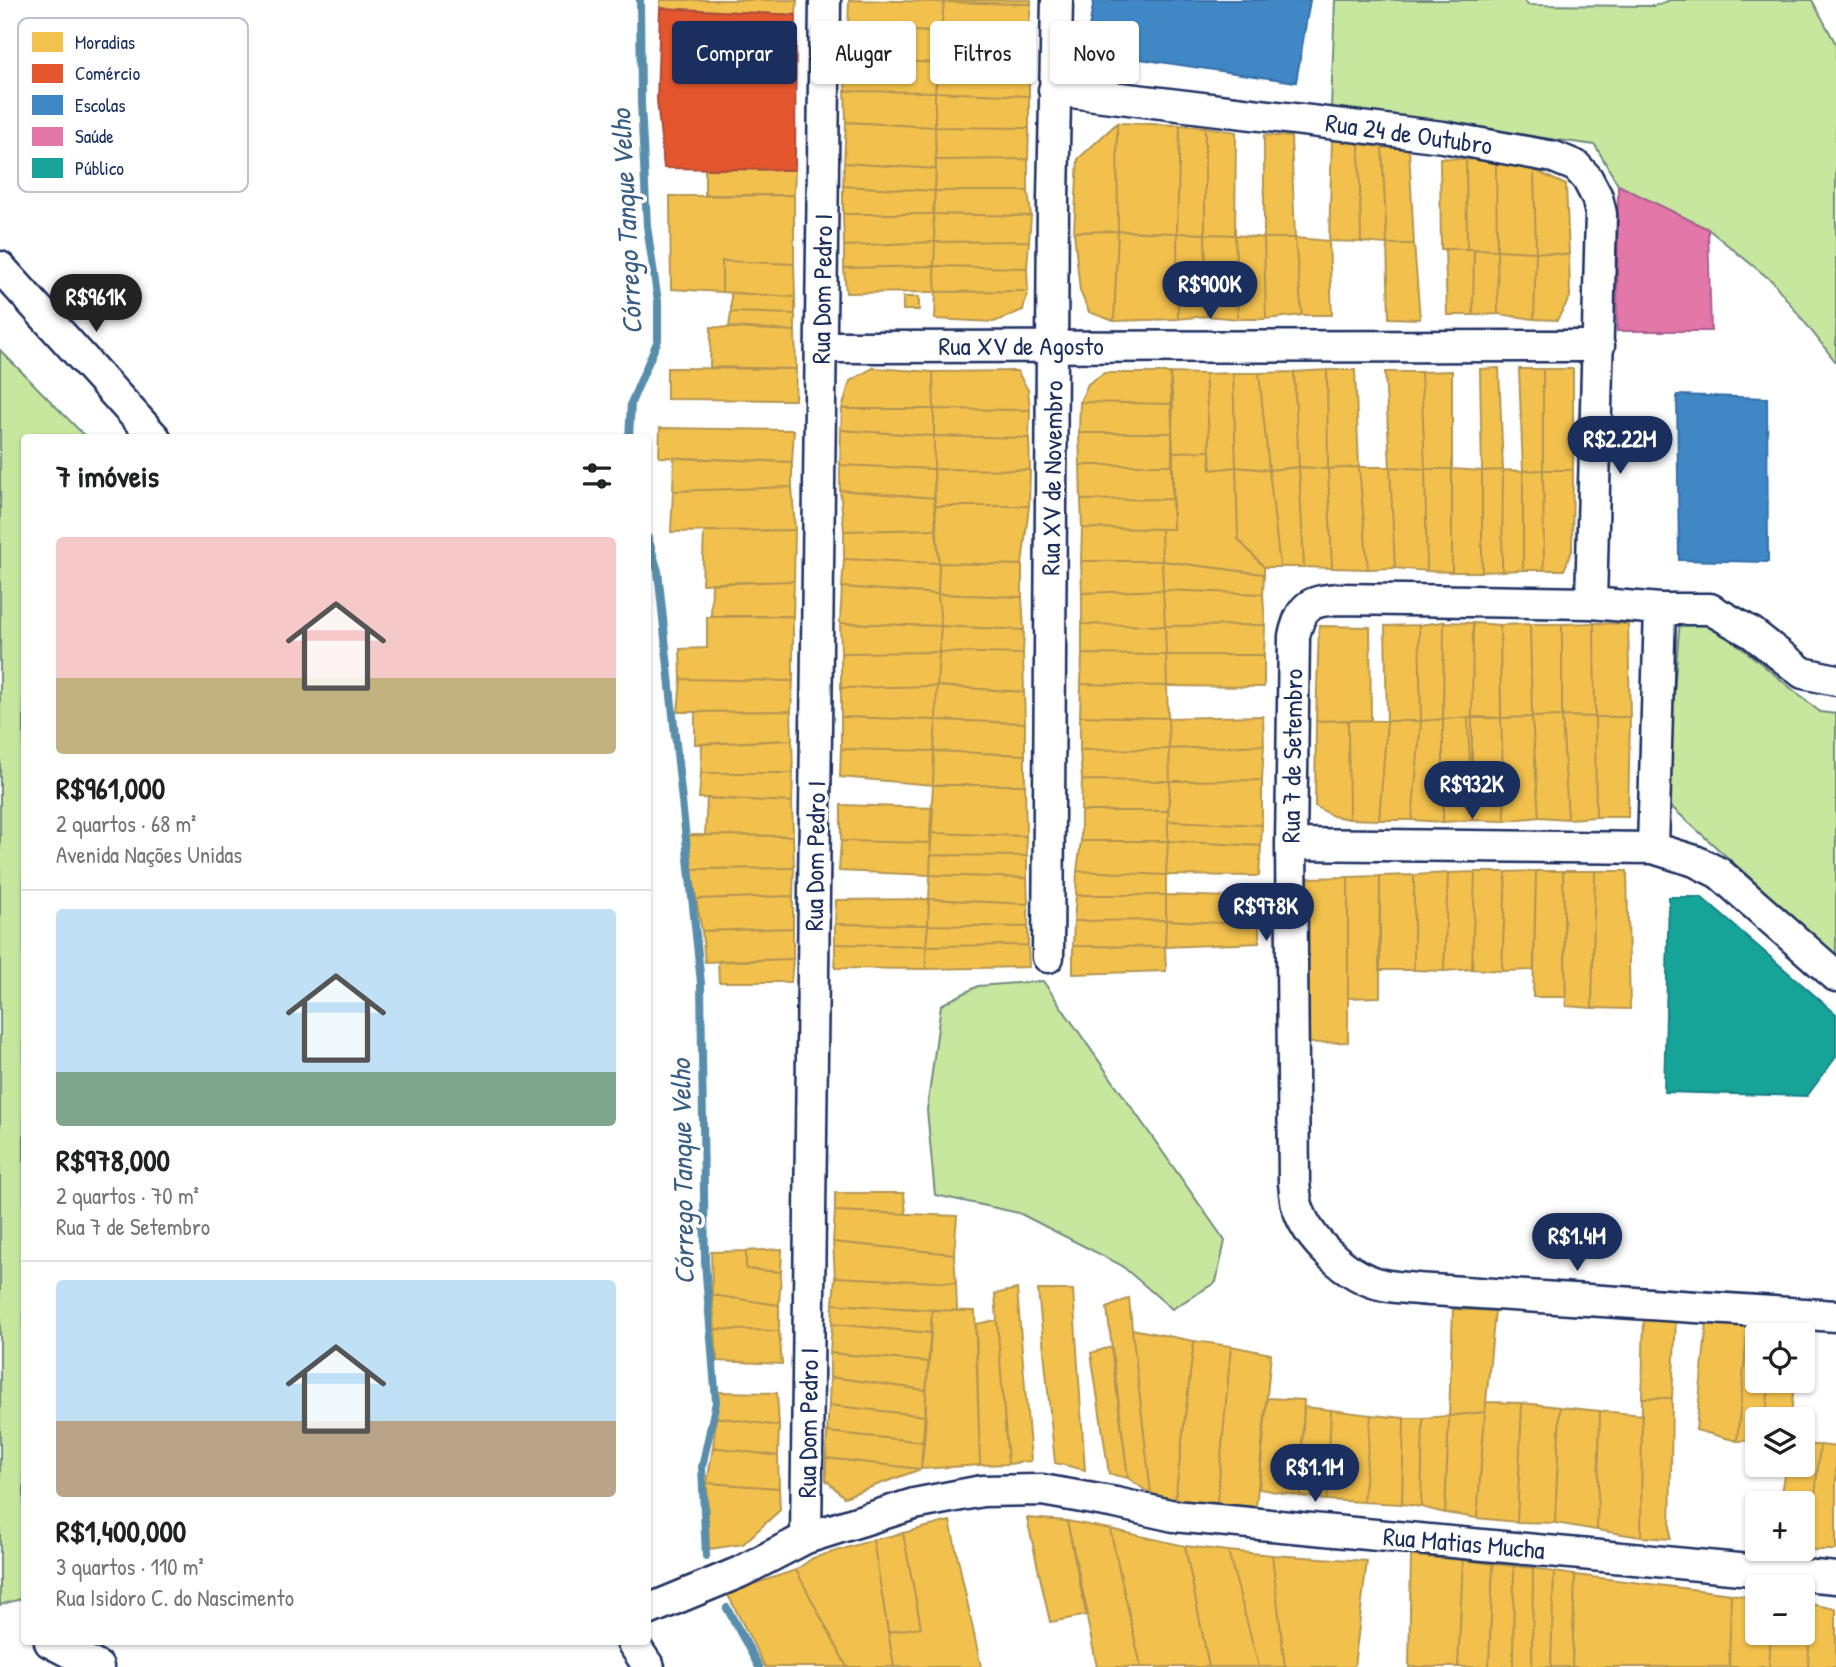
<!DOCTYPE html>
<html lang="pt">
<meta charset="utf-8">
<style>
body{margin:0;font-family:"Patrick Hand",sans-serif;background:#f2f2f2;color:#202124;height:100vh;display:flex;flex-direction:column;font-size:26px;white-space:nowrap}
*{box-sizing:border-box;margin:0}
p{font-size:23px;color:#757577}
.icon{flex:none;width:38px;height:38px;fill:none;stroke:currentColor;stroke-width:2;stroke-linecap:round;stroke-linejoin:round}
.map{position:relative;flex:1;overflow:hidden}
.side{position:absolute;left:21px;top:434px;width:630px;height:1211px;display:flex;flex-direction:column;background:#fff;border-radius:7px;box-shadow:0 2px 5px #0004}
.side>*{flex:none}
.hud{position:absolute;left:672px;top:21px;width:665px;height:63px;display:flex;gap:14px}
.buttons{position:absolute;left:1745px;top:1323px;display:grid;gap:14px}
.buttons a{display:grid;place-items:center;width:70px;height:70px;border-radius:7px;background:#fff;box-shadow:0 2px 5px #0004;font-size:35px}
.price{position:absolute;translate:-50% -60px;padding:0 16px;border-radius:24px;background:#1b2f5e;color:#fff;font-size:23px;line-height:46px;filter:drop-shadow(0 2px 4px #0008)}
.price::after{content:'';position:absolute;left:50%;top:42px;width:21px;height:16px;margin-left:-10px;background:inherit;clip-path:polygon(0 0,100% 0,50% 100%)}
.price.selected{background:#222;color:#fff}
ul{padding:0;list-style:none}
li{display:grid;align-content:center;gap:14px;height:371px;padding:0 35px}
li+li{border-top:2px solid #e0e0e0}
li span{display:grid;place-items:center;height:217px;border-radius:7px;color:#555}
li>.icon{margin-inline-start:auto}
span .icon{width:126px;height:126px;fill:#fffc;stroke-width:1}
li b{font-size:30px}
h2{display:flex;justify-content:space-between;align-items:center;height:84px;padding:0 35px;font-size:30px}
.tag{padding:0 24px;border-radius:7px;background:#fff;box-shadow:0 2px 5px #0004;font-size:24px;line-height:63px}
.tag.selected{background:#1b2f5e;color:#fff}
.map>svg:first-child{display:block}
.green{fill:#c7e79f;stroke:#718b7e;stroke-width:2}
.homes{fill:#f2c14e;stroke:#b29553;stroke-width:2}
.shops{fill:#e4572e;stroke:#a84b3c;stroke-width:2}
.schools{fill:#3f88c5;stroke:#346da6;stroke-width:2}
.health{fill:#e377a8;stroke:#a76192;stroke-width:2}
.public{fill:#17a398;stroke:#188087;stroke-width:2}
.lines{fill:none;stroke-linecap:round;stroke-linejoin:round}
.stream{stroke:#588eab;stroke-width:8}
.minor-casing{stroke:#1b2f5e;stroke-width:35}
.minor{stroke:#fff;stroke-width:30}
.labels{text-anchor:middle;stroke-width:7;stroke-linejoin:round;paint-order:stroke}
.street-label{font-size:26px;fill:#1b2f5e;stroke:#fff}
.water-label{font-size:28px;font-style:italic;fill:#395e84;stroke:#fff}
.key{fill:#fff;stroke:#bbc1cf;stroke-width:2}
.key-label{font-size:19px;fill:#1b2f5e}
</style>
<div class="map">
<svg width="1836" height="1667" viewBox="0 0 1836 1667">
<rect width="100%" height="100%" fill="#fff"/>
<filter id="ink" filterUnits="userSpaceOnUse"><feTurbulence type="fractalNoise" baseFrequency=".0143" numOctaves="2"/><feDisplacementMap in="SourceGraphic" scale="14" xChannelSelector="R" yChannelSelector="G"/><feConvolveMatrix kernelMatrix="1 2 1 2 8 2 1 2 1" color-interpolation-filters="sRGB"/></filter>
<g filter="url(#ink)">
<path class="green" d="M1335 0H1523L1528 5 1654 6 1670 0H1812L1836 44V362L1773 282 1708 229 1618 185 1595 145 1331 109Z
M0 350 86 437 24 438V1598L0 1605Z
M1680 619 1708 620 1820 712 1836 714V958L1800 923 1665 801Z
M1043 981 1225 1241 1216 1282 1172 1309 1121 1265 1019 1213 935 1195 927 1110 941 1005 978 986Z"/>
<path class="homes" d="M660 0H797L796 15 660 8Z
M849 0 944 2 941 33 848 26Z
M944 0H1031V4L944 2Z
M944 2 1031 4 1028 34 941 33Z
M848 26 941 33 939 63 847 59Z
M941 33 1028 34 1029 63H939Z
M847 59 939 63 935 92 845 91Z
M939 63H1029V96L935 92Z
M845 91 935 92V127L846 122Z
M935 92 1029 96V128L935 127Z
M846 122 935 127 936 169 844 163Z
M1117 123 1118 231 1074 232 1078 159Z
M1117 123 1180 125 1177 233 1118 231Z
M1180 125 1205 127V234L1177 233Z
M935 127 1029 128 1028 159 936 160Z
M1205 127 1236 132 1235 235 1205 234Z
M1264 135 1291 137 1295 238H1264Z
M1332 139 1359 144 1361 242 1329 241Z
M1359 144 1382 147 1387 244 1361 242Z
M1382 147 1409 149 1414 244H1387Z
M1440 158 1466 159 1467 249H1441Z
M1028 159V191H935L936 160Z
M1466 159 1496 162 1497 250 1467 249Z
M1496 162 1534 170 1536 252 1497 250Z
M844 163 936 169 935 191 843 186Z
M705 169 795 170 794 195H705Z
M1534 170 1566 185 1569 255 1536 252Z
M843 186 935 191 933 214H843Z
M935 191H1028L1031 216 933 214Z
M794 195V264L722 261V292L671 289 670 196Z
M843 214H933L935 242 844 246Z
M933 214 1031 216 1029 241 935 242Z
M1118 231 1114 321 1089 312 1080 291 1074 232Z
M1118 231 1177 233 1178 319 1114 321Z
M1177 233 1205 234 1207 316 1178 319Z
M1205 234 1235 235 1238 319 1207 316Z
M1235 235 1264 238 1266 319H1238Z
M1264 238H1295L1302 315 1266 319Z
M1295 238 1329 241 1332 315H1302Z
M1029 241 1027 268 934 266 935 242Z
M935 242 934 266 844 268V246Z
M1387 244H1414L1420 319 1389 318Z
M1445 249H1474L1473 315H1447Z
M1474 249 1497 250 1498 314 1473 315Z
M1497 250 1536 252 1534 319 1498 314Z
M1536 252 1569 255 1570 297 1557 320 1534 319Z
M722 261 794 264 795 297 722 292Z
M934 266 936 292 846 293 844 268Z
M934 266 1027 268 1028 291 936 292Z
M1028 291 1023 310 994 322 935 319 936 292Z
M731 293 795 297V314L731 312Z
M903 297H919V310H903Z
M731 312 795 314V331L729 327Z
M711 327 795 331 796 369 710 367Z
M667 368 796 369 795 400 667 399Z
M873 368 933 372 934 409H842L850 381Z
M1499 368 1503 470 1482 471 1480 369Z
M1519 369H1543V470L1523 471Z
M1543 369H1573V470H1543Z
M1327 370 1328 469 1299 467 1294 372Z
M1327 370H1355L1359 467 1328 469Z
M1017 371 1028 390 1030 410 934 409 933 372Z
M1452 371V469H1425L1421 372Z
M1294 372 1299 467 1269 470 1259 373Z
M1385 372H1421L1425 469 1390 467Z
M1104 373H1170L1173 404 1080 402 1088 384Z
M1170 373 1205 374 1210 451 1173 452Z
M1233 373 1236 467 1211 470 1205 374Z
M1233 373H1259L1269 470 1236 467Z
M1080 402 1173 404 1172 433H1079Z
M842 409H934V436L841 430Z
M934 409 1030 410 1029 438 934 436Z
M660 428 794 430 792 462 659 457Z
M841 430 934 436V469L840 465Z
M1079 433H1172V465H1080Z
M934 436 1029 438 1030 470 934 469Z
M1210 451 1211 470 1236 467 1238 539 1264 567V574L1162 561 1161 529H1173V452Z
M674 458 792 462V487L673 491Z
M840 465 934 469V498L840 490Z
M1080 465H1172V499L1081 500Z
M1236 467 1269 470 1280 567H1264L1238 539Z
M1299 467 1328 469 1332 568 1304 567Z
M1299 467 1304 567H1280L1269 470Z
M1359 467H1390L1395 568 1368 569Z
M1359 467 1368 569 1332 568 1328 469Z
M1390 467 1425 469 1427 571 1395 568Z
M934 469 1030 470 1029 506H935Z
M1425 469H1452V572L1427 571Z
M1452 469 1482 471V572H1452Z
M1503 470 1523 471V570L1502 571Z
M1503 470 1502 571 1482 572V471Z
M1543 470H1573L1572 551 1564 570H1544Z
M1543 470 1544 570H1523V471Z
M792 487 795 530 671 532 673 491Z
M840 490 934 498 936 529 844 531Z
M1172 499 1173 529 1082 528 1081 500Z
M935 506H1029L1022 565 939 563Z
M1082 528 1161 529 1162 561H1081Z
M936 529 939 563 844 559V531Z
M795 530 794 581 702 584 704 531Z
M844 559 939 563 938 594 842 587Z
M1081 561H1162L1163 590 1082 593Z
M1162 561 1264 574 1263 594 1163 590Z
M939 563 1022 565V597L938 594Z
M794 581 793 616H711L712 583Z
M842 587 938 594 941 626 840 623Z
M1163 590 1165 626 1082 624V593Z
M1163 590 1263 594 1265 625 1165 626Z
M938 594 1022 597 1024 630 941 626Z
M793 616V681L681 679 680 649 707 648V617Z
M1444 622 1473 623 1472 717 1443 719Z
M1444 622 1443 719 1421 721 1419 625Z
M840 623 941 626 939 652 841 653Z
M1473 623 1500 625 1501 718 1472 717Z
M1594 623 1628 624 1630 717H1595Z
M1594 623 1595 717 1562 716V624Z
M1082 624 1165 626 1166 655 1082 654Z
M1530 624H1562V716L1532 717Z
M1530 624 1532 717 1501 718 1500 625Z
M1265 625 1264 655H1166L1165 626Z
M1419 625 1421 721H1387L1385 626Z
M941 626 1024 630 1023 654 939 652Z
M1319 626 1370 627 1371 720 1316 721Z
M939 652 1023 654 1024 692 937 686Z
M939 652 937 686 841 688V653Z
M1082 654 1166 655 1167 686 1081 684Z
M1166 655H1264V687L1167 686Z
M681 679 793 681 791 711 678 712Z
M1081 684 1167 686 1168 718 1080 716Z
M937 686 1024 692 1025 723 936 720Z
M937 686 936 720 841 717V688Z
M791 711 792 740 695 744V712Z
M1080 716 1168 718 1169 749 1080 750Z
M1263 716 1264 745 1169 749 1168 718Z
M1562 716 1568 819 1539 817 1532 717Z
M1562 716 1595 717 1596 817 1568 819Z
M841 717 936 720 934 751 841 749Z
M1472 717V820L1443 822V719Z
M1532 717 1539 817 1505 821 1501 718Z
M1595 717H1630L1628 817H1596Z
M1468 718H1501L1505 821 1472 820Z
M1443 719V822L1412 820 1421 721Z
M936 720 1025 723V755L934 751Z
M1348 720 1349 819 1333 816 1315 806 1316 721Z
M1348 720 1387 721 1379 820 1349 819Z
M1387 721H1421L1412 820H1379Z
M792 740 793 773H701L702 744Z
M1264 745 1262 780 1170 781 1169 749Z
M841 749 934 751 933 785 840 777Z
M1169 749 1170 781 1082 780 1080 750Z
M934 751 1025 755V785H933Z
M701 773H793L792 802 699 798Z
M1082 780 1170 781 1168 811H1081Z
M1262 780V825L1168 821 1170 781Z
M933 785H1025L1026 836 930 833Z
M707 798 792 802 793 836 705 835Z
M841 805 933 808 931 843 841 841Z
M1081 811H1168V841H1081Z
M1168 821 1262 825 1261 846 1168 841Z
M930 833 1026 836 1027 856 931 855Z
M688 835 793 836 794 868 692 869Z
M841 841 931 843 930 875 839 871Z
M1081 841H1168L1166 875 1077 871Z
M1168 841 1261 846 1259 876 1166 875Z
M931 855 1027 856V878L930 875Z
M794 868 793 896 696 899 692 869Z
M1077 871 1166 875V895H1076Z
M1536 871H1563L1566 997H1533Z
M1536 871 1534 970 1502 971 1506 872Z
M1563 871H1595L1592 1008 1566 1006Z
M1595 871H1627L1630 1009 1592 1008Z
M1475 872H1506L1502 971 1472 969Z
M1475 872 1472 969 1444 971 1448 873Z
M1448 873 1444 971 1414 970V875Z
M930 875 1027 878 1028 904 929 899Z
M1414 875V970H1379L1380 876Z
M1380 876V997L1348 998V877Z
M1348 877V1042L1308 1043V878Z
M1076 895H1166V920L1074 921Z
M1166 895 1262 898 1259 925 1166 920Z
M793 896V928L702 931 696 899Z
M929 899 1028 904V927L928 925Z
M929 899 928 925 835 924 836 900Z
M1166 920 1165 947 1073 946 1074 921Z
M1166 920 1259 925V943L1165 947Z
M835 924 928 925 926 946 835 944Z
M928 925 1028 927V945L926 946Z
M793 928V959L705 962 702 931Z
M835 944 926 946V969L835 968Z
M1028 945 1029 967 926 969V946Z
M1073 946 1165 947 1166 971 1073 974Z
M793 959 791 982H719L718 961Z
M835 1193H904L906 1214 835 1211Z
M835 1211 957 1216 954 1254 833 1242Z
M833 1242 954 1254 956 1283 835 1277Z
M782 1249 781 1272 746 1269V1251Z
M746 1251V1269L781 1272 779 1305 712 1295 711 1252Z
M835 1277 956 1283 957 1311 833 1304Z
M1017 1289 1031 1461 1008 1464 995 1294Z
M1038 1290H1073L1085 1470 1055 1463Z
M712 1295 779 1305V1331L715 1329Z
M1129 1298 1132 1329 1151 1494 1128 1478 1107 1308Z
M833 1304 932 1310 931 1333 832 1324Z
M1453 1309 1495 1311 1485 1412 1449 1416Z
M932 1310 975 1311 980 1465 921 1469Z
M1644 1315 1676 1319 1672 1398H1642Z
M997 1320 1008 1464 980 1465 976 1324Z
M1707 1322 1748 1326 1737 1441 1696 1430Z
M832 1324 931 1333 929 1362 830 1353Z
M1748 1326 1772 1329V1335H1757V1381H1769L1766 1419H1757V1440L1737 1441Z
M715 1329 779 1331 782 1364 717 1361Z
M1132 1329 1194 1341 1175 1500 1151 1494Z
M1772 1329 1797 1330V1335H1772Z
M1194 1341 1231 1346 1217 1503 1175 1500Z
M1231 1346 1271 1354 1256 1507 1217 1503Z
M1111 1347 1128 1478 1109 1474 1091 1353Z
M830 1353 929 1362 926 1390 830 1377Z
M830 1377 926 1390V1416L829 1405Z
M1769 1381H1794L1791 1419H1766Z
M719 1392 777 1393 779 1426 716 1417Z
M1267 1398 1304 1400 1300 1496 1259 1489Z
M1642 1398H1672L1670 1539 1641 1537Z
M1486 1402 1522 1403 1517 1522 1477 1518Z
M1522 1403 1560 1407 1555 1523 1517 1522Z
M829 1405 926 1416 924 1442 827 1432Z
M1304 1407 1331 1410 1327 1500 1300 1496Z
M1560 1407 1600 1411 1597 1530 1555 1523Z
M1331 1410 1371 1415 1363 1502 1327 1500Z
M1600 1411 1642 1415 1641 1537 1597 1530Z
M1485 1412 1477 1518 1445 1513 1449 1416Z
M1371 1415 1404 1418 1402 1504 1363 1502Z
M1449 1416 1445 1513 1421 1507 1423 1418Z
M716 1417 779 1426 778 1456 713 1447Z
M1404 1418H1423L1421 1507 1402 1504Z
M827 1432 924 1442 921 1469 826 1458Z
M1802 1445H1820L1810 1550 1787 1549H1802V1503H1779L1786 1465H1802Z
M1820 1445 1836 1447V1550H1810Z
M713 1447 778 1456 779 1488 707 1483Z
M826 1458 921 1469 844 1497 826 1480Z
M707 1483 779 1488 780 1510 743 1544 709 1549Z
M1027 1518 1067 1521 1088 1615 1050 1622Z
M950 1521 981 1667H894L888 1632 921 1627 903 1533Z
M1067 1521 1110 1529 1141 1667H1097Z
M1110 1529 1185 1546 1209 1667H1141Z
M903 1533 921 1627 888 1632 873 1540Z
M873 1540 894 1667H847L796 1570 813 1558Z
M1185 1546 1228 1551 1259 1667H1209Z
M1228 1551 1272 1555 1285 1667H1259Z
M1272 1555 1367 1561 1354 1667H1285Z
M1411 1556 1463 1560 1458 1667H1409Z
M1463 1560 1493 1564 1489 1667H1458Z
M1493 1564 1514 1566 1513 1667H1489Z
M1514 1566 1533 1568 1532 1667H1513Z
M1533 1568 1554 1572 1551 1667H1532Z
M796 1570 847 1667H765L727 1593Z
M1554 1572 1575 1575 1572 1667H1551Z
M1575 1575 1731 1594 1729 1667H1572Z
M1731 1594 1757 1598V1633H1771L1769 1667H1729Z
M1802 1603 1811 1604 1808 1667H1769L1771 1633H1802Z
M1811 1604 1836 1609V1667H1808Z"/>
<path class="shops" d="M660 8 796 15 795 170 664 168 657 100Z"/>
<path class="schools" d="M1094 0H1310L1296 82 1085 51Z
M1677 395 1767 398 1768 562 1679 560Z"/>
<path class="health" d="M1618 185 1708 229 1711 331H1617Z"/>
<path class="public" d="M1669 897H1701L1836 1014V1057L1807 1096 1664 1092Z"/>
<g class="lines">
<path class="stream" d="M629 438 631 403 658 340V302L647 226 641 103 640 0
M648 538 658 571 701 983 705 1262 716 1402 702 1467 706 1556
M727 1608 759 1667"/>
<g class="minor-casing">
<path id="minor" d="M1054 90 1443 137 1554 157 1576 166 1587 178 1597 197 1601 214 1591 603
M0 267 155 438
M822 347 1599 346
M1660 609H1710L1752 633 1803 673 1836 680
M1291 844 1653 848 1695 861 1719 873 1836 976
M1653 848 1660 609 1591 603 1340 599C1308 601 1302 605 1294 636L1291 844 1294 1183C1295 1190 1295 1198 1297 1205 1307 1240 1348 1277 1383 1285 1399 1288 1416 1289 1432 1290L1836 1316
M1048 957 1053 199 1057 0
M806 1538 825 0
M648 1610 740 1572 806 1538 914 1504 982 1491 1042 1490 1116 1503 1174 1516 1836 1578
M50 1642 98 1667
M632 1642 649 1667"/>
</g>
<use href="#minor" class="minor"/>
</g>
</g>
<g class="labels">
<g class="street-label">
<text transform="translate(1409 134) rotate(8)" y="9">Rua 24 de Outubro</text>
<text transform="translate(822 289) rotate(-89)" y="9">Rua Dom Pedro I</text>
<text x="1021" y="355">Rua XV de Agosto</text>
<text transform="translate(1052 478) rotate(-89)" y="9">Rua XV de Novembro</text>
<text transform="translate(1292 756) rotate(-89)" y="9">Rua 7 de Setembro</text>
<text transform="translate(815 856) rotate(-89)" y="9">Rua Dom Pedro I</text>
<text transform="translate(808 1423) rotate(-89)" y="9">Rua Dom Pedro I</text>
<text transform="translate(1464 1543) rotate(5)" y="9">Rua Matias Mucha</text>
</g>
<g class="water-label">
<text transform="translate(626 222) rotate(-93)" y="10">Córrego Tanque Velho</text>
<text transform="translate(682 1172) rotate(-91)" y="10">Córrego Tanque Velho</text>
</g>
</g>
<rect x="18" y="18" width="230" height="174" rx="10" class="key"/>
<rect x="32" y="32" width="31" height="20" fill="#f2c14e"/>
<rect x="32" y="64" width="31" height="19" fill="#e4572e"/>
<rect x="32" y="95" width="31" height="20" fill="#3f88c5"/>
<rect x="32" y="127" width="31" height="19" fill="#e377a8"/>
<rect x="32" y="158" width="31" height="20" fill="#17a398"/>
<g class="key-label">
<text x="75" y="49">Moradias</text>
<text x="75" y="80">Comércio</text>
<text x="75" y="112">Escolas</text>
<text x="75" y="143">Saúde</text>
<text x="75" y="175">Público</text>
</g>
</svg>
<div class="buttons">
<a><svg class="icon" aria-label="locate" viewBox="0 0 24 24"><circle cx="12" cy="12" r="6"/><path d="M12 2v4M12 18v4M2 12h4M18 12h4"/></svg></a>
<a><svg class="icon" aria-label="layers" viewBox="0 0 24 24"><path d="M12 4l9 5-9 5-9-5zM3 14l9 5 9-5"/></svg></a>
<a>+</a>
<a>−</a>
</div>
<b class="price" style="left:1210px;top:321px">R$900K</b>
<b class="price selected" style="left:96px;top:334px">R$961K</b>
<b class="price" style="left:1620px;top:476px">R$2.22M</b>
<b class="price" style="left:1472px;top:821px">R$932K</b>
<b class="price" style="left:1266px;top:943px">R$978K</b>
<b class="price" style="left:1577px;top:1273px">R$1.4M</b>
<b class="price" style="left:1315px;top:1504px">R$1.1M</b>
<div class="hud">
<a class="tag selected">Comprar</a>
<a class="tag">Alugar</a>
<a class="tag">Filtros</a>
<a class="tag">Novo</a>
</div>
<section class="side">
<h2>7 imóveis<svg class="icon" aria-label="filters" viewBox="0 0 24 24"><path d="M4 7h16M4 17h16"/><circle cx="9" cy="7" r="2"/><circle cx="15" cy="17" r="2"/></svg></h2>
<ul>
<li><span style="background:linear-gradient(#f6c9c9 65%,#c2b280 0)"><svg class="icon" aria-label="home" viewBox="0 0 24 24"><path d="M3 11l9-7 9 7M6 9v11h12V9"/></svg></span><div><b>R$961,000</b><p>2 quartos · 68 m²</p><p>Avenida Nações Unidas</p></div></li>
<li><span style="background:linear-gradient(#bfe0f5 75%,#7fa58c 0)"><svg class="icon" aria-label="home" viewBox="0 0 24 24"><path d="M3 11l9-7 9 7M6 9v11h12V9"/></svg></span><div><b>R$978,000</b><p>2 quartos · 70 m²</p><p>Rua 7 de Setembro</p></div></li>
<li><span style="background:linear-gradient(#bfe0f5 65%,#b9a48a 0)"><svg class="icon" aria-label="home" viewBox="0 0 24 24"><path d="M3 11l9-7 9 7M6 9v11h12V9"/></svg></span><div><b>R$1,400,000</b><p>3 quartos · 110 m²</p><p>Rua Isidoro C. do Nascimento</p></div></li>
</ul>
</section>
</div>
